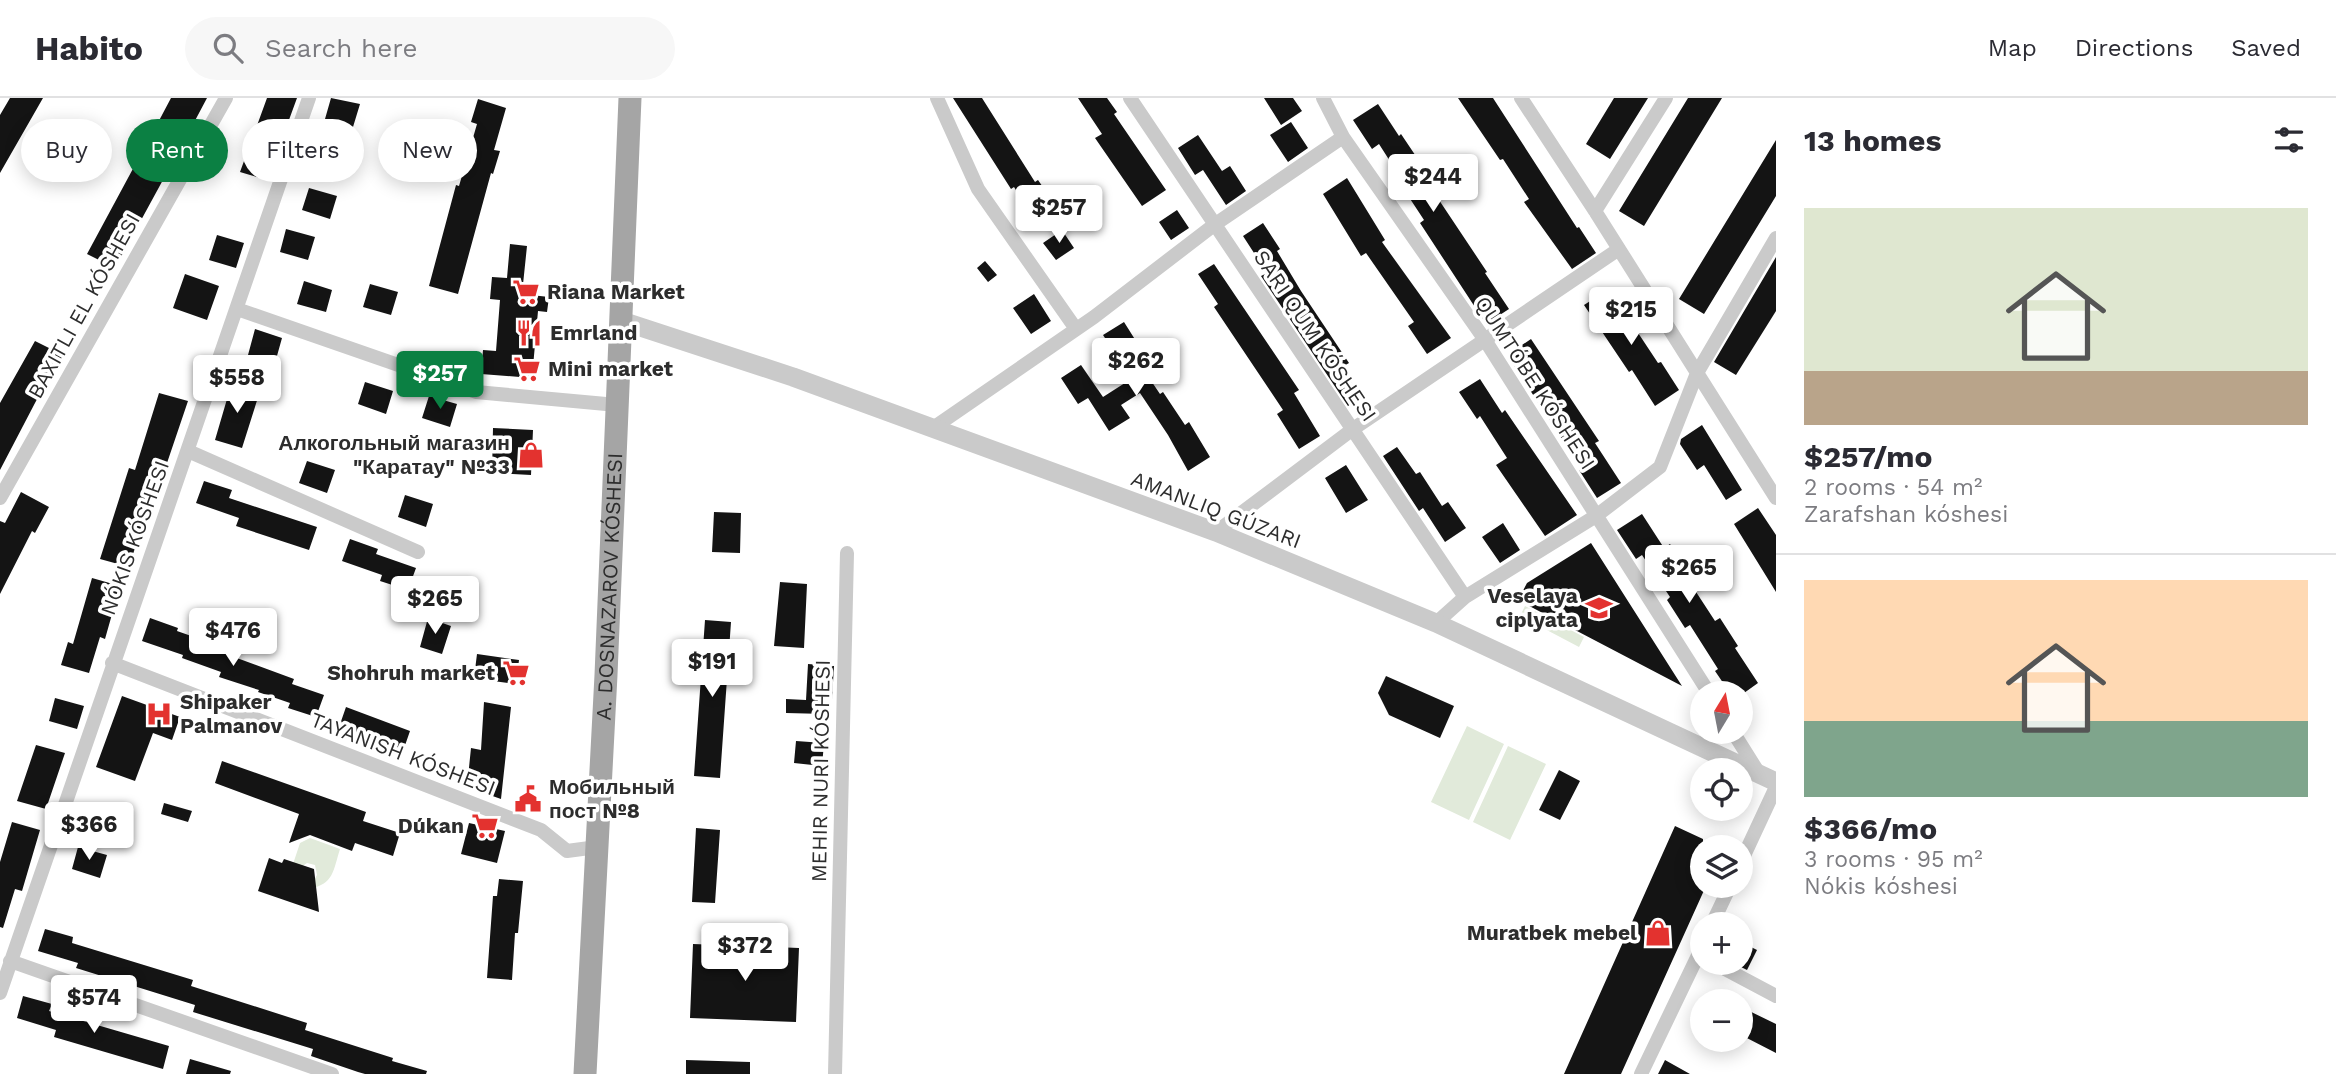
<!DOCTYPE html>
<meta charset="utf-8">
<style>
body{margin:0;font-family:"Work Sans",sans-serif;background:#f7f7f7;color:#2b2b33;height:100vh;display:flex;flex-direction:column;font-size:26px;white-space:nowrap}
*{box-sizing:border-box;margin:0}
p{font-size:23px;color:#7c7c81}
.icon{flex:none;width:38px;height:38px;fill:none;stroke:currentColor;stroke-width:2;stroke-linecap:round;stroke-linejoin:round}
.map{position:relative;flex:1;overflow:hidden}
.panel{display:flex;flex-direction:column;background:#fff;width:560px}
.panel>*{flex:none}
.hud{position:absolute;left:21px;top:21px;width:665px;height:63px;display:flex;gap:14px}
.needle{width:46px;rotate:10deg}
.buttons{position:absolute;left:1690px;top:583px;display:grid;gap:14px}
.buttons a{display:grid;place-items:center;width:63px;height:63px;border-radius:50%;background:#fff;box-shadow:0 4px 18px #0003;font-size:35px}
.price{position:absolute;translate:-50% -60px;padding:0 16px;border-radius:7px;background:#fff;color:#222;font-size:23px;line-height:46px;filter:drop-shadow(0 2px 4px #0008)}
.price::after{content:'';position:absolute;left:50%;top:42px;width:21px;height:16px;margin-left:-10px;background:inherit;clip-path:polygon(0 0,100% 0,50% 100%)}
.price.on{background:#0b8043;color:#fff}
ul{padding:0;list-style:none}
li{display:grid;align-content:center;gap:14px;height:371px;padding:0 28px}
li+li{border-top:2px solid #e1e1e2}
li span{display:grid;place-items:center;height:217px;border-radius:0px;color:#555}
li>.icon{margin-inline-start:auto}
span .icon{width:126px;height:126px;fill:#fffc;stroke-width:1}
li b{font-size:30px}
h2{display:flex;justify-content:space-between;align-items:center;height:84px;padding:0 28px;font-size:30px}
.tag{padding:0 24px;border-radius:32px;background:#fff;box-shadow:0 4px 18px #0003;font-size:24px;line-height:63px}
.tag.on{background:#0b8043;color:#fff}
header{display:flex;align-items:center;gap:42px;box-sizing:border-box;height:98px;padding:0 35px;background:#fff;border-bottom:2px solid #e1e1e2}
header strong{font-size:33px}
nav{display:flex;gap:38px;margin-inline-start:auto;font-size:24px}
.search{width:490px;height:63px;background:#f7f7f7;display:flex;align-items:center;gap:18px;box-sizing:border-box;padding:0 24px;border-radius:38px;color:#7c7c81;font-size:26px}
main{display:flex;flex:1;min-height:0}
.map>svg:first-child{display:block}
.green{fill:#e1eada}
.building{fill:#141414}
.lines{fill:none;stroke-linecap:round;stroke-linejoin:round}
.minor{stroke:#cacaca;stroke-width:14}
.tertiary{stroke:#cacaca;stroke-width:19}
.primary{stroke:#a5a5a5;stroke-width:23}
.labels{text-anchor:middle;stroke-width:7;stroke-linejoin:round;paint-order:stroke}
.poi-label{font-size:21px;font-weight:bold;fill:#2d2d2d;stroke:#fff;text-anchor:start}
.street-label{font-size:21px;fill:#2d2d2d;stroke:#fff}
</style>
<header>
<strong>Habito</strong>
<div class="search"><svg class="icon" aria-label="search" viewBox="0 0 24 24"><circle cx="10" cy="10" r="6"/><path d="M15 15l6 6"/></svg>Search here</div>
<nav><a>Map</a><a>Directions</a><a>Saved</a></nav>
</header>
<main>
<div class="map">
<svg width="1776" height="976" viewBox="0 0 1776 976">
<rect width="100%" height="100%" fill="#fff"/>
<path class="green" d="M1525 508 1584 539 1579 549 1520 518Z
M1467 628 1504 646 1469 722 1431 704Z
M1508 648 1546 666 1510 742 1473 724Z
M310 740 340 751C333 773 334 786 309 791L317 777 315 767 307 765 289 778 300 745Z"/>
<path class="building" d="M10 0H43L0 75V17Z
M171 0H207L181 49 153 34Z
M267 0H297L267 82 240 74Z
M331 0 360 6 353 29 325 21Z
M953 0H982L1035 84 1038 82 1056 108 1035 122 1014 89 1011 91Z
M1078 0H1107L1117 14 1114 16 1166 92 1142 108 1095 40 1102 36Z
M1264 0H1293L1302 13 1281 27Z
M1458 0H1493L1577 130 1579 129 1596 155 1572 171 1524 104 1529 101 1503 61 1500 62Z
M1614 0H1648L1610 61 1586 46Z
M1688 0H1722L1644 128 1619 113Z
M478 1 506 10 494 52 500 53 493 76 491 75 458 196 429 188 456 87 459 88 477 26 471 24Z
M1378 6 1399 38 1401 36 1442 97 1437 99 1487 174 1485 175 1509 211 1486 226 1420 125 1424 122 1399 84 1402 82 1379 46 1372 51 1353 22Z
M1291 24 1308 50 1288 64 1270 37Z
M1198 37 1222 73 1230 68 1246 93 1226 107 1203 72 1195 77 1178 50Z
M1776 42V98L1704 216 1679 201Z
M316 44 345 52 338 74 310 66Z
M142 54 170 69 115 170 87 156Z
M1347 80 1385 142 1382 144 1451 240 1427 256 1408 228 1414 224 1366 155 1361 158 1323 96Z
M309 90 337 98 330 121 302 112Z
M1177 112 1189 130 1171 142 1159 124Z
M1263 125 1280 151 1277 153 1301 193 1349 265 1342 269 1361 299 1348 308 1261 178 1267 175 1243 138Z
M286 131 315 139 308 162 280 154Z
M1062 132 1074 150 1056 162 1043 145Z
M217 137 244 145 236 170 209 162Z
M510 146 527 148 522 196 549 199 547 214 538 213 532 280 481 276 483 252 496 253 500 202 490 201 492 179 507 180Z
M1776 159V213L1736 277 1714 264Z
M985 163 997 177 988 184 977 170Z
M1214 166 1299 292 1294 295 1320 338 1299 351 1277 316 1283 312 1214 209 1218 206 1198 176Z
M185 176 219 188 207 222 173 210Z
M304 183 332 192 326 214 297 206Z
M370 186 398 194 391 217 363 209Z
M1609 191 1658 265 1661 264 1679 292 1655 308 1632 272 1629 274 1584 207Z
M1034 196 1051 223 1031 236 1013 210Z
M1124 224 1141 251 1133 256 1160 296 1163 294 1185 327 1189 324 1210 359 1188 373 1168 337 1140 295 1121 307 1130 320 1109 333 1088 300 1078 306 1061 280 1081 267 1103 299 1128 283 1121 271 1124 269 1103 237Z
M255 231 282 240 275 265 248 257Z
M1531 241 1599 343 1595 345 1621 385 1597 400 1579 372 1581 370 1507 257Z
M35 243 63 257 50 283 47 282 0 372V305Z
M1480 281 1502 315 1505 312 1577 417 1545 438 1496 367 1507 360 1480 318 1477 321 1459 294Z
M232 284 260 293 242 350 215 342Z
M365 284 393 293 386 316 358 306Z
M159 295 188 303 167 365 162 364 129 469 100 461 129 370 135 372Z
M429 298 457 306 450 329 422 320Z
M1702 327 1742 392 1726 402 1704 367 1697 372 1680 346 1681 341Z
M493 330 533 332 531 377 492 375Z
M1397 349 1416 376 1420 374 1442 408 1448 404 1466 430 1445 444 1423 410 1419 413 1383 358Z
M307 363 335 372 327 395 299 385Z
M1346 367 1368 402 1346 415 1325 380Z
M204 383 232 392 229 400 317 429 309 452 236 428 239 420 196 405Z
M21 394 49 409 35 435 32 433 0 496V423L5 425Z
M405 397 433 406 426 429 398 419Z
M1758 410 1776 437V494L1734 426Z
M714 414 741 415 740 455 712 454Z
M1642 416 1664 450 1670 446 1689 475 1685 477 1715 523 1720 520 1738 548 1735 550 1758 585 1744 595H1730L1715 573 1718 571 1690 527 1685 530 1667 502 1670 499 1642 457 1636 461 1617 432Z
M1503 425 1520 452 1500 465 1482 439Z
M350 441 378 451 376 456 416 470 408 492 380 483 382 477 342 463Z
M1591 445 1682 588 1518 502 1527 485Z
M92 480 120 488 105 541 100 539 89 575 61 567 68 544 73 546Z
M780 484 807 486 804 550 774 548Z
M150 520 178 530 177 533 217 547 215 552 294 581 292 586 324 597 316 619 288 610 290 605 258 594 259 592 219 579 221 574 182 560 183 557 142 543Z
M428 520 451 528 442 556 420 549Z
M705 522 731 524 720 680 694 678Z
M477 556 519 562 516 586 493 583 495 574 475 572Z
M808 566 834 568 832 601 826 600V616L786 615V601L806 602Z
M1386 578 1454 608 1440 640 1389 617 1378 595Z
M122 598 180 619 172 642 153 635 135 683 96 669Z
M55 600 84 608 77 631 49 623Z
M484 604 511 609 501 701 467 689 471 650 481 652Z
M346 609 410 633 402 656 338 632Z
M796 643 824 645 822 668 794 665Z
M36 647 65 655 46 711 17 703Z
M222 663 366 714 363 723 400 735 393 758 355 745 352 753 310 737 289 745 299 716 215 685Z
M1559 672 1580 683 1560 722 1539 712Z
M164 705 192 713 188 724 161 716Z
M12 724 40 732 22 793 15 791 3 830 0 829V764Z
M469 725 505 733 497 765 461 756Z
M1675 728 1703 741V788H1706L1621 976H1564Z
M696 730 720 732 715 805 692 804Z
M78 749 107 757 100 780 72 771Z
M269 760 282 765 284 761 314 771 319 814 258 793Z
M499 781 523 783 518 835H515L512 882 487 880 493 798H497Z
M45 831 73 839 72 845 193 882 191 888 307 925 305 932 393 960 392 963 427 973 426 976H365L358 974 311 958 313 951 193 914 195 907 76 870 78 865 38 853Z
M1741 844 1757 852 1747 872 1741 869Z
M693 846 799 850 796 924 690 920Z
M23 898 52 906 49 913 169 948 163 971 54 939 56 932 17 920Z
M1741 909 1776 926V955L1741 937Z
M190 961 231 973 230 976H186Z
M686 962 750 964V976H686Z
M1665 962 1690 976H1658Z"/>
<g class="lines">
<path class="minor" d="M937 0 978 91 1076 231
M1130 0 1465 499
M1323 0 1343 39 1485 242 1709 595
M1521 0 1595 113 1776 400
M1595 113 1666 0
M237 211 476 294 617 307
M933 330 1094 219 1214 127 1343 39
M188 353 418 454
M0 400 226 0
M1216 434 1353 331 1619 151
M1436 525 1465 499 1596 418 1660 369 1697 275 1776 140
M112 565 541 732 567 753 597 749
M1733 634 1760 677
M1741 764 1776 689
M1712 826 1730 788
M10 863 332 976
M1712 864 1776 898
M0 895 309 0
M835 976 847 455
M1641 976 1703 847"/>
<path class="tertiary" d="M622 223 793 279 1216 434 1436 525 1776 684"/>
<path class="primary" id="s1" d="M585 976 606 577 630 0"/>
</g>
<defs>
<g id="supermarket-bare" transform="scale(2.1)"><path d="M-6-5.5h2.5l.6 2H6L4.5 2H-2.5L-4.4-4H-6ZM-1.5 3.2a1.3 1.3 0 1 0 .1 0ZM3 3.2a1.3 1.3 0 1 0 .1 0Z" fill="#e3322f" stroke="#fff" stroke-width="2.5" paint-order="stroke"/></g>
<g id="restaurant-bare" transform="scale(2.1)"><path d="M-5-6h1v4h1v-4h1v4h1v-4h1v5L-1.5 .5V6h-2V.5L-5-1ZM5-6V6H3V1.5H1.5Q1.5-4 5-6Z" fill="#e3322f" stroke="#fff" stroke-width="2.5" paint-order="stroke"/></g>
<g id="shop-bare" transform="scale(2.1)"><path d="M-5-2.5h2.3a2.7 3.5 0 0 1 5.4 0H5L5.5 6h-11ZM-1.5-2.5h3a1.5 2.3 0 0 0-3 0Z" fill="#e3322f" stroke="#fff" stroke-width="2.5" paint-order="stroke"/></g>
<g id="school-bare" transform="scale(2.1)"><path d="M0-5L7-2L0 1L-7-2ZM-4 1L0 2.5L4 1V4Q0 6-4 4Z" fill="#e3322f" stroke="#fff" stroke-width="2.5" paint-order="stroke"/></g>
<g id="hospital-bare" transform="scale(2.1)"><path d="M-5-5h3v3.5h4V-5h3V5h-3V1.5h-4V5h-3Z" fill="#e3322f" stroke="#fff" stroke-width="2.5" paint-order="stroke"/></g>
<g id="civic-bare" transform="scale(2.1)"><path d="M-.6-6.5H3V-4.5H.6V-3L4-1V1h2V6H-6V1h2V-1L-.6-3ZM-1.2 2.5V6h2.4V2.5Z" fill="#e3322f" stroke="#fff" stroke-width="2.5" paint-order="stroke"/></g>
</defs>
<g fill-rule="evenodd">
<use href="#supermarket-bare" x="526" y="194"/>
<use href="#restaurant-bare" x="529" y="235"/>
<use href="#supermarket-bare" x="527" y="271"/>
<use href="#shop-bare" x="531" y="357"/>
<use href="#school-bare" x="1599" y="510"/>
<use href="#supermarket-bare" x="516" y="575"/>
<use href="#hospital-bare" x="159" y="616"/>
<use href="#civic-bare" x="528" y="701"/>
<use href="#supermarket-bare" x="485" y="728"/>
<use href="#shop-bare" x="1658" y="835"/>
</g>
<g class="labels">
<g class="poi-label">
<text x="547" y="201">Riana Market</text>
<text x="550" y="242">Emrland</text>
<text x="548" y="278">Mini market</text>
<text x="510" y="352" text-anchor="end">Алкогольный магазин<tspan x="510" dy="24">"Каратау" №33</tspan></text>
<text x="1578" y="505" text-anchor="end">Veselaya<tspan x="1578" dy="24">ciplyata</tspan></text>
<text x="495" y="582" text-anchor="end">Shohruh market</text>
<text x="180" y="611">Shipaker<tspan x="180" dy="24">Palmanov</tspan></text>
<text x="549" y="696">Мобильный<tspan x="549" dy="24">пост №8</tspan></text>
<text x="464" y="735" text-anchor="end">Dúkan</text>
<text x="1637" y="842" text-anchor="end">Muratbek mebel</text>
</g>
<g class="street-label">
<text transform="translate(84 208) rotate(-61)" y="7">BAXITLI EL KÓSHESI</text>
<text transform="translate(1315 238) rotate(56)" y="7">SARI QUM KÓSHESI</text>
<text transform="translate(1535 285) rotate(57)" y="7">QUMTÓBE KÓSHESI</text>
<text transform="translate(1216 412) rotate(21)" y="7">AMANLIQ GÚZARI</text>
<text transform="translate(135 440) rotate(-70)" y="7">NÓKIS KÓSHESI</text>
<text dy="7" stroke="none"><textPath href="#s1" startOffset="488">A. DOSNAZAROV KÓSHESI</textPath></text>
<text transform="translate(403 656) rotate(21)" y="7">TAYANISH KÓSHESI</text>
<text transform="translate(821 673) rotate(-89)" y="7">MEHIR NURI KÓSHESI</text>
</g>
</g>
</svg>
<div class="buttons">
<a><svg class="needle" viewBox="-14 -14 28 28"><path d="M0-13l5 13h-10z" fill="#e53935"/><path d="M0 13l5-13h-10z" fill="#7c7c81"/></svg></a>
<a><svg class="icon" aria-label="locate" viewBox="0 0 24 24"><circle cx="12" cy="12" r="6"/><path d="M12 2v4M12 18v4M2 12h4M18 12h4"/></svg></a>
<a><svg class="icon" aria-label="layers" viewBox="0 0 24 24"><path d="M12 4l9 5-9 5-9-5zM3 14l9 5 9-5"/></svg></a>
<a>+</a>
<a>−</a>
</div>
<b class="price" style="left:1433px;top:116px">$244</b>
<b class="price" style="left:1059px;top:147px">$257</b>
<b class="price" style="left:1631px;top:249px">$215</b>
<b class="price" style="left:1136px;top:300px">$262</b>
<b class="price on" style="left:440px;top:313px">$257</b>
<b class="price" style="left:237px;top:317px">$558</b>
<b class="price" style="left:1689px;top:507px">$265</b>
<b class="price" style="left:435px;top:538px">$265</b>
<b class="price" style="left:233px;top:570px">$476</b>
<b class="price" style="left:712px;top:601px">$191</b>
<b class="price" style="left:89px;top:764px">$366</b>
<b class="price" style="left:745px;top:885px">$372</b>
<b class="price" style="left:94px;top:937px">$574</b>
<div class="hud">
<a class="tag">Buy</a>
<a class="tag on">Rent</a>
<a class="tag">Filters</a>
<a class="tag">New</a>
</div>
</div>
<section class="panel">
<h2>13 homes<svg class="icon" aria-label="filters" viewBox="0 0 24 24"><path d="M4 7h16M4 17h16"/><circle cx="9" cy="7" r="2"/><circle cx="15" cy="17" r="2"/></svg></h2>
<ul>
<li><span style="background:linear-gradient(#dfe7d0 75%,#b9a48a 0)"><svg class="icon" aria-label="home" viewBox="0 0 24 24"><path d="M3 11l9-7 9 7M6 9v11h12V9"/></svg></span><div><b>$257/mo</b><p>2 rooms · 54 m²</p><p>Zarafshan kóshesi</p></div></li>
<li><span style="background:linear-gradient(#ffd9b3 65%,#7fa58c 0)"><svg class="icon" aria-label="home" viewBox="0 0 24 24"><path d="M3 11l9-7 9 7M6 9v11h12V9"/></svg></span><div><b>$366/mo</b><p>3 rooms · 95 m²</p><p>Nókis kóshesi</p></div></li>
</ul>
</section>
</main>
